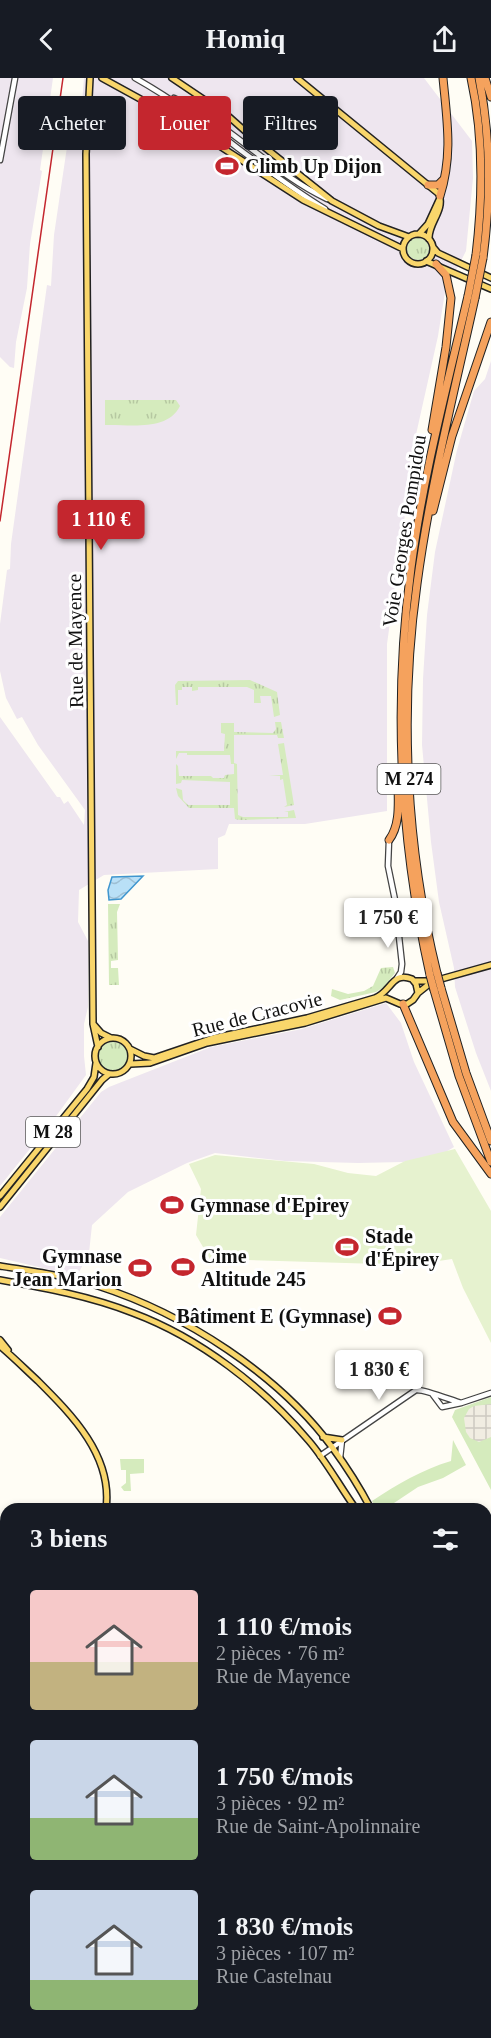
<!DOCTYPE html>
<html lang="fr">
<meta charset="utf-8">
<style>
body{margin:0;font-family:Georgia,serif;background:#20242c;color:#f1f3f6;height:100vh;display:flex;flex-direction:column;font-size:22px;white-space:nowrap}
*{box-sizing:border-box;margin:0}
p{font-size:20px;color:#9ea1a6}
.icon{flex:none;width:33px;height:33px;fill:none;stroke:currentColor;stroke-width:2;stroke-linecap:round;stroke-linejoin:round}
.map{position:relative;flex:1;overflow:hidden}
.details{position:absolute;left:0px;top:1425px;width:492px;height:536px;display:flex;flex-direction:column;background:#171b24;border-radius:18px 18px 0 0;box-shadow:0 3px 9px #0003}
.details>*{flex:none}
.banner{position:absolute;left:18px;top:18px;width:456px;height:54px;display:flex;gap:12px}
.price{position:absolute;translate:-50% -51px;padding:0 14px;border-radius:6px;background:#fff;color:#222;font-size:20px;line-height:39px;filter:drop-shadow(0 2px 3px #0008)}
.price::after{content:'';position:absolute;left:50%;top:36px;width:18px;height:14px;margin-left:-9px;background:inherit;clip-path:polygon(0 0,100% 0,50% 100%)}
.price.selected{background:#c4262e;color:#fff}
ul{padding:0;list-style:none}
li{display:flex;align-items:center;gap:18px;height:150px;padding:0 30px}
li span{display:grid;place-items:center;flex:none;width:168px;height:120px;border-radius:6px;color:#555}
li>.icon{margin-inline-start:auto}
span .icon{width:72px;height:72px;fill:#fffc;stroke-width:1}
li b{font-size:26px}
h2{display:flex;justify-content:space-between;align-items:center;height:72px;padding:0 30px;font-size:26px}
.chip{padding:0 21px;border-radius:6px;background:#171b24;box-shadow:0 3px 9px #0003;font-size:21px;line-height:54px}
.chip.selected{background:#c4262e;color:#fff}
header{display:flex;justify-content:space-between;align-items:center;height:78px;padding:0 30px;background:#171b24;font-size:27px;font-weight:700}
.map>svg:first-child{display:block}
.industrial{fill:#eee6ef}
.grass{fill:url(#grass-tufts)}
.park{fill:#d5ebbd}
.pitch{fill:#e6f2cf}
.plaza{fill:url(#plaza-grid)}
.water{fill:url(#water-waves);stroke:#3f96cf;stroke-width:1.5}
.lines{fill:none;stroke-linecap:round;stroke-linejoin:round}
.minor-casing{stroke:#444;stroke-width:7}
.major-casing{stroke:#222;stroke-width:8}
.highway-casing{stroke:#222;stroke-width:9}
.minor{stroke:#fff;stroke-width:4.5}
.major{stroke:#f9d66b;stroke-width:5}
.highway{stroke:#f5a25d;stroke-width:7}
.tram{stroke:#c4262e;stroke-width:1.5}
.rail{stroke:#c4262e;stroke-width:1.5}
.highway-bridge-casing{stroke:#222;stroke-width:9;stroke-linecap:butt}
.highway-bridge{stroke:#f5a25d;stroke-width:7}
.labels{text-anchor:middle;stroke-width:6;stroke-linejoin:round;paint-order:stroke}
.shield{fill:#fff;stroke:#585858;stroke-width:1.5}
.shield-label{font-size:18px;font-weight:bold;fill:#111}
.poi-label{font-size:20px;font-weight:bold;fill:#111;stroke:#fff;text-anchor:start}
.street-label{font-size:20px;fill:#111;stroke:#fff}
</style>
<header><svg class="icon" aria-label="back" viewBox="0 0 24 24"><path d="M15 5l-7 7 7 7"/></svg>Homiq<svg class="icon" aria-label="share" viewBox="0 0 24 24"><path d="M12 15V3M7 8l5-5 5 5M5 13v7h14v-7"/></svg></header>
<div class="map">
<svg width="491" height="1960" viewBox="0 0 491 1960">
<defs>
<pattern id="grass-tufts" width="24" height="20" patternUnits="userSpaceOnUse" patternTransform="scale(1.5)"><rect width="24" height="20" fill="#d5ebbd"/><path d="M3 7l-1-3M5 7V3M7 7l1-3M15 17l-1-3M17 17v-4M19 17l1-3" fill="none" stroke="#b6c8a1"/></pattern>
<pattern id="plaza-grid" width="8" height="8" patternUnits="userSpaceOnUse" patternTransform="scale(1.5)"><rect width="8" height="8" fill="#f1ede2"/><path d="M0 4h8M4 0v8" fill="none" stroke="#cecac1"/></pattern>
<pattern id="water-waves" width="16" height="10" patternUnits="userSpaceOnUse" patternTransform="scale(1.5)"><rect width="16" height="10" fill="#b9e0f7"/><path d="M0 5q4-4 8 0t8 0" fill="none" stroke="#9ebfd3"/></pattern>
</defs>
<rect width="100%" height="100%" fill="#fffdf5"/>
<path class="industrial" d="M0 0H53L40 92 42 93 30 166 27 210 16 264 14 290 10 289 0 279Z
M84 0H424L472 63 473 100 466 173 445 214 438 258 413 370 404 432 405 436 387 566V733L305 746H229L225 757 218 760V791L104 797 79 812 78 844 88 863V929L84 946V978L86 997 54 1041 0 1108V639L57 719H60L64 726 68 723 84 747 85 732 38 667 22 639 17 641 6 620 0 593V546L7 492 10 491 11 466 47 207 51 208 54 157 72 35 81 37Z
M491 283V1013L476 975 455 909 454 890 439 824 431 764 422 667 423 601 427 537 435 474 457 372 474 313 485 301Z
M386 925 401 945 414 984 454 1069 444 1075 403 1084 358 1085 285 1083 215 1075 187 1085 128 1114 92 1147 89 1175 77 1198 0 1180V1139L101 1014 109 1009 211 969 302 951Z"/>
<path class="grass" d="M407 171a11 11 0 1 1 22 0a11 11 0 1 1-22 0Z
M105 322H176L180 328C167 354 129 346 105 347Z
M250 602 277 614 280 637 274 639 271 618H260L261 625H254V612L247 609H198V612L192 613V609H182V612H178V627H176L175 607 178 603Z
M275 644H281L284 660H278L277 657H234V685L237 686 238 737 243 739H288V734H284L294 732 296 740 240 742 235 741 234 730H189L178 718 176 710 182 712 183 722 188 727H230V704L182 702 181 705 176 706V686L178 688 179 698H211L213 700H224L225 697 234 696V686H231L230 677H187V675H179L176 681V673H224L225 656 221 655V645H234V654L273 655 276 651Z
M284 665 294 727 284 729 287 727 283 701 280 702V698L269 697H283L278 666Z
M108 826H120L117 834 118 882 111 883V890H118L119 907H109Z
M393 889 395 895 384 909 376 914 340 922 331 918 332 911 348 916 364 913 373 908 381 890Z
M98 979a15 15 0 1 1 30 0a15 15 0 1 1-30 0Z"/>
<path class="park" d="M491 1319V1412L452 1339 455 1332Z
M453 1362 466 1387 443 1400 418 1409 385 1431H377L372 1423C398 1406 421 1392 451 1383Z
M120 1381H144V1395L130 1396 131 1413H124L121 1409 126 1405V1392H121Z
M491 1918V1960H446V1955L486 1954V1920Z
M231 1955H306V1960H233Z"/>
<path class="pitch" d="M455 1071 491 1133V1265L463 1210 452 1181 412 1187 210 1181 196 1157 201 1111 189 1086 215 1077 314 1086 348 1095 376 1098 405 1083Z"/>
<path class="plaza" d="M491 1326V1359L479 1364 470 1360 466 1354 464 1340 469 1331 474 1328Z"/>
<path class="water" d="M143 798 121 821 109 822 108 812 112 799Z"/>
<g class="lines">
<g class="minor-casing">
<path id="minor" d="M135 0C203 38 259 91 325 131
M174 20C230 46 272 95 327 121
M0 82 15 0
M389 762 388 788 395 822 402 886 401 894 397 900
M433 1317 442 1329 461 1325 491 1315
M320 1378 416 1312C424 1311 451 1322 461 1325
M340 1380 342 1362"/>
</g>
<g class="major-casing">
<path id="major" d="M90 0 86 76 93 946 98 969
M102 0 184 45 303 122 403 171
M172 0 227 37 253 60 332 123 379 148 409 159
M297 0 439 116C445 133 428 145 429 161
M419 156 428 146 440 120
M403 171a15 15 0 1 1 30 0a15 15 0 1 1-30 0Z
M433 169 438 175 491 200
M426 183 491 211
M415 903H434L491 887
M418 915 433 903
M94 947 101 955 111 960
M95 978a18 18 0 1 1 36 0a18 18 0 1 1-36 0Z
M130 971 144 978 154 980 213 960 307 940 375 920C392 913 392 893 412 901L416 906 418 915 413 922 407 926H400L386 920 305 945 207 965 150 985 131 986
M0 1118 87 1011 94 999 96 985
M0 1129 102 1002 109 996
M0 1188C33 1193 67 1198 98 1208 185 1236 278 1296 332 1369 346 1388 360 1410 371 1431
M0 1202C45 1210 90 1218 133 1235 200 1260 263 1309 309 1363 327 1384 340 1409 356 1431
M0 1262 8 1272
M0 1268C13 1279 25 1291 38 1303 72 1337 113 1378 106 1431
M323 1359 342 1362
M486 1639 491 1641
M486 1663 491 1693
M486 1701 491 1706
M0 1723H6
M486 1726 491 1721
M486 1766 491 1772
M486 1774 491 1779
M187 1960 190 1954
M193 1960 200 1954"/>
</g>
<g class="highway-casing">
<path id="highway" d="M471 0C484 59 483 118 476 177
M479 0C491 60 491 120 483 180
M485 0 491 19
M428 107H438L444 101
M440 118C453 76 447 43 443 0
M432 352 446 269 451 220 446 197 436 186
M433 433 452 358 491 244
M389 762C401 746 398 723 398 704
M437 895C406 770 399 634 417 506 430 409 454 315 475 220
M430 897C400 763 393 626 411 490 423 398 447 308 468 218
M441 910 466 995 491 1063
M434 912 459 998 491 1084
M403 926 453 1044 491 1096"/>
</g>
<use href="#minor" class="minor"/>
<use href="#major" class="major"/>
<use href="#highway" class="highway"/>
<path class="tram" d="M0 1716H6
M206 1954 207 1960"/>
<path class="rail" d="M0 443 63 0"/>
<g class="highway-bridge-casing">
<path id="highway-bridge" d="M468 218 476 177
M475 220 483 180
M437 895 441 910
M430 897 434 912"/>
</g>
<use href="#highway-bridge" class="highway-bridge"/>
</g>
<defs>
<g id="stadium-bare" transform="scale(1.8)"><path d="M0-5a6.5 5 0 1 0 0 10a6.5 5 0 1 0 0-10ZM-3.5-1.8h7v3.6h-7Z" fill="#c4262e" stroke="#fff" stroke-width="2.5" paint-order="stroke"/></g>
</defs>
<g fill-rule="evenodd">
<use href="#stadium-bare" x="227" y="88"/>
<use href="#stadium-bare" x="172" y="1127"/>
<use href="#stadium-bare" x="347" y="1169"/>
<use href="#stadium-bare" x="183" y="1189"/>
<use href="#stadium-bare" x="140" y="1190"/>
<use href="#stadium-bare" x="390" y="1238"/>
</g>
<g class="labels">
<g class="shield">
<rect x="377.5" y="686" width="63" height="30" rx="4.5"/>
<rect x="26" y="1039" width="54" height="30" rx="4.5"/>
</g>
<g class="shield-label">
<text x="409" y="707">M 274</text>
<text x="53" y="1060">M 28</text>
</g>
<g class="poi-label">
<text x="245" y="95">Climb Up Dijon</text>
<text x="190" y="1134">Gymnase d'Epirey</text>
<text x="365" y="1165">Stade<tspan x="365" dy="23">d'Épirey</tspan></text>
<text x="122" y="1185" text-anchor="end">Gymnase<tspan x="122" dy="23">Jean Marion</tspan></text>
<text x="201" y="1185">Cime<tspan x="201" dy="23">Altitude 245</tspan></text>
<text x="372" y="1245" text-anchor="end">Bâtiment E (Gymnase)</text>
</g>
<g class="street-label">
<text transform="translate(404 453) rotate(-81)" y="7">Voie Georges Pompidou</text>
<text transform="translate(75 563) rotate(-91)" y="7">Rue de Mayence</text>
<text transform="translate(257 936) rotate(-14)" y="7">Rue de Cracovie</text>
</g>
</g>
</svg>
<b class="price selected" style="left:101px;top:473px">1 110 €</b>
<b class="price" style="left:388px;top:871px">1 750 €</b>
<b class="price" style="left:379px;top:1323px">1 830 €</b>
<div class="banner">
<a class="chip">Acheter</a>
<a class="chip selected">Louer</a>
<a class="chip">Filtres</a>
</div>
<section class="details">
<h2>3 biens<svg class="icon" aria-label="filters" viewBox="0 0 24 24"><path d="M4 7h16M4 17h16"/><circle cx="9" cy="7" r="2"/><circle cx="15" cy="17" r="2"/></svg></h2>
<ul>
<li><span style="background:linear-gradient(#f6c9c9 60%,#c2b280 0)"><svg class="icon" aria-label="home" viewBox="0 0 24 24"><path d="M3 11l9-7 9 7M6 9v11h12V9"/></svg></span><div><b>1 110 €/mois</b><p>2 pièces · 76 m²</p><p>Rue de Mayence</p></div></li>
<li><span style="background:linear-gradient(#c9d6e8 65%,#8fb573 0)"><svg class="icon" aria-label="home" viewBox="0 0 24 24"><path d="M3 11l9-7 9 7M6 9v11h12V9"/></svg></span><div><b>1 750 €/mois</b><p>3 pièces · 92 m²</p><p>Rue de Saint-Apolinnaire</p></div></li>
<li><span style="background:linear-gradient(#c9d6e8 75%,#8fb573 0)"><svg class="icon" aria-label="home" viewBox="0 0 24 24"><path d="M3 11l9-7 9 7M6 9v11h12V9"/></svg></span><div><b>1 830 €/mois</b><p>3 pièces · 107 m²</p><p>Rue Castelnau</p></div></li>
</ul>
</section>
</div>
